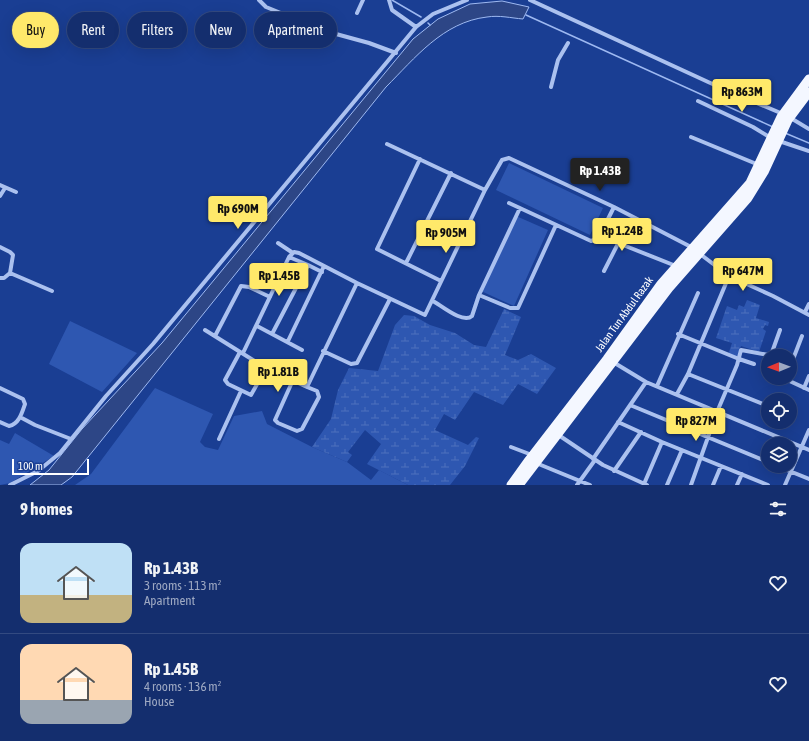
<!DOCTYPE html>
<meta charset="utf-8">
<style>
body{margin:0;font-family:"Asap Condensed",sans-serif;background:#1d3673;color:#f1f3f6;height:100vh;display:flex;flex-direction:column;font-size:15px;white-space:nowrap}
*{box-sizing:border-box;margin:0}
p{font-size:13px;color:#9da8c2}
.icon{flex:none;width:22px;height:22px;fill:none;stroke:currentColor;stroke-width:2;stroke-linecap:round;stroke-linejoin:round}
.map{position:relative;height:485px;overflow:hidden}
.drawer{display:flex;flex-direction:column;background:#142e6e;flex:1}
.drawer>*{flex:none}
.hud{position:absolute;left:12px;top:12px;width:400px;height:36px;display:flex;gap:8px}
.needle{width:26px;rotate:269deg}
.fabs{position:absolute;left:761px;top:349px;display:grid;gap:8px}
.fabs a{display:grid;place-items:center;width:36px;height:36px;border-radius:50%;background:#142e6e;box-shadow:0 4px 16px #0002,0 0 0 1px #334a81;font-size:20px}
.scale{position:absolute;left:12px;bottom:10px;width:77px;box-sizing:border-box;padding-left:4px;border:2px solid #fff;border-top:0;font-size:11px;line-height:14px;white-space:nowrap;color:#fff;-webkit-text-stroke:3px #1a3e93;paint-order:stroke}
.price{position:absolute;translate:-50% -34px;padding:0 9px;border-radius:4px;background:#ffe96a;color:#111;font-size:13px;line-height:26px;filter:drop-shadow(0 1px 2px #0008)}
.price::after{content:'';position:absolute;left:50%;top:24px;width:12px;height:9px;margin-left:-6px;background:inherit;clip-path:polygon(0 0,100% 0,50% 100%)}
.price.on{background:#222;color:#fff}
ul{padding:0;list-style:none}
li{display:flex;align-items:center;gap:12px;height:100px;padding:0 20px}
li+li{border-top:1px solid #334a81}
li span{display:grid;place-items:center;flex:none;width:112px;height:80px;border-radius:12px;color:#555}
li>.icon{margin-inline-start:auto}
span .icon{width:48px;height:48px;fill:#fffc;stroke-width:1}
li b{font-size:17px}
h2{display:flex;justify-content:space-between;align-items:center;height:48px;padding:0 20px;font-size:17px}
.chip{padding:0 14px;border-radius:18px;background:#142e6e;box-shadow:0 4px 16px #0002,0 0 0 1px #334a81;font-size:14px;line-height:36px}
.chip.on{background:#ffe96a;color:#111}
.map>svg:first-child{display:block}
.grass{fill:#2e57b1}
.wetland{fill:url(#wetland-marsh)}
.water{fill:#2d4686;stroke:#9eb9f1}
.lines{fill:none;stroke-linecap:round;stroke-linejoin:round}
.stream{stroke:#9eb9f1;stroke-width:1.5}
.minor{stroke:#abc1ef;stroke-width:4}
.primary{stroke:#f4f7ff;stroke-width:9}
.labels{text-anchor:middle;stroke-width:3;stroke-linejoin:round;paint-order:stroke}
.street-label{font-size:11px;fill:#fff;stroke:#1a3e93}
</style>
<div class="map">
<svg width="809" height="485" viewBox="0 0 809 485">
<defs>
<pattern id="wetland-marsh" width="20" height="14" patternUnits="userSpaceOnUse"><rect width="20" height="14" fill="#2e57b1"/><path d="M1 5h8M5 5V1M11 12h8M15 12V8" fill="none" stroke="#4d70bd"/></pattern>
</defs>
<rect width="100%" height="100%" fill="#1a3e93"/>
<path class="grass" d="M509 163 603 208 590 235 496 190Z
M516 216 548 230 514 306 481 291Z
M70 321 137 353 102 392 49 364Z
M155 388 213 414 200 442 205 447 218 450 234 416 262 411 267 424 312 447 347 462 371 480 379 470 408 485H75L91 474Z
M15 433 54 456 10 483 0 485V440L9 444Z"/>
<path class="wetland" d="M747 300 760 305 756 318 769 322 768 326 765 325 763 329 766 331 759 352 741 346 737 358 728 355 732 343 716 338 727 306 737 310 739 305 744 307Z
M504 309 521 317 505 355 518 360 531 354 556 368 537 394 518 384 503 405 474 392 455 420 444 414 435 430 468 445 476 437 479 438 465 466 450 485H408L367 464 381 444 365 430 348 452 352 455 347 462 312 447 331 419 338 390 349 368 378 371 395 325 404 315 414 316 430 325 455 333 474 345 486 347Z"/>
<path class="water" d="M502 1 529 7 523 19C511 18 499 15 487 17 443 22 415 58 386 87L72 477 61 485H30L49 470 82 429 162 343 413 39 438 19 470 4Z"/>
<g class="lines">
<path class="stream" d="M392 0 421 17
M526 15 773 127
M428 23 430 25
M785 133 809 143"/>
<path class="minor" d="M259 0 266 7 325 31 369 43 396 53
M389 0 392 10 416 27
M530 0 719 87 783 114
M357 13 363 0
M551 87 558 60 568 43
M698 101 753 127 771 138
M789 117 809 129
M691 137 759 165
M779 141 809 151
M387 144 485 190
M420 159 377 249 441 281
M0 185 16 192
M0 196 5 188
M509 203 591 241 597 239 600 235 614 207
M278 243 293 253
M618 243 676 266
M0 247 10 252 13 255 10 273
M700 254 729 276 773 296 809 315
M406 263 451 173
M308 265 322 272
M604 271 627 226
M0 278H4L10 273 52 291
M479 295 510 308H518L556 225
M433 301C442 306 463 324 472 316L479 295 520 208
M805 312 809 304
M257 326 302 350
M205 330 266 368 307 387 357 283
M272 334 308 265 289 257
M678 334 739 359 754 364
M215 336 241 286 249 287 270 297
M288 341 324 266
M323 351 351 364 357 363 390 299
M240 352 225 380 228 384 251 395 266 368
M243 353 289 257 294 252 299 253 357 283 425 315 485 190 502 160 509 158 614 207 693 248
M771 355 780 330
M613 362 646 382 809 450
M790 367 802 336
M688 374 768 406
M783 378 809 390
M293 380 275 420 278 423 297 431 302 429 319 397 317 391 307 387
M657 386 698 293
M0 388 23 399 25 404C22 413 19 424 9 426L0 422
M804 388 809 376
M677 394 688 374 729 276
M630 405 768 462
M20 417 35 425 71 439
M618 422 662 442 768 485
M557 434 603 465 647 485
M219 439 241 391
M511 447 532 455
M593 459 646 382
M536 463 590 485
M777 466 809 479
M614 471 641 432
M644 484 662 442
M10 485 38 471 60 453 106 396 153 344 416 27 433 14 467 0
M577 485 595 460
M667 485 682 450
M691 485 717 412 737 365 741 350 774 356
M713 485 721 466
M737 485 742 474
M785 485 809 430"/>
<path class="primary" d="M511 485 529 460 607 359 661 284 750 183 781 117 809 79
M519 485 669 288 748 198 764 172 788 120 809 92"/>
</g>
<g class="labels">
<g class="street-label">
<text transform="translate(624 314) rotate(-54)" y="4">Jalan Tun Abdul Razak</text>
</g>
</g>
</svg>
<div class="fabs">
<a><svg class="needle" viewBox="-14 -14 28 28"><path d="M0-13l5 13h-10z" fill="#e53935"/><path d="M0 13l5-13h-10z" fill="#9da8c2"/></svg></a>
<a><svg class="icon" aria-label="locate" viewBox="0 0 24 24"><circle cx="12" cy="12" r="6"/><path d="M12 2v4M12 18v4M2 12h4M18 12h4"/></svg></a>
<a><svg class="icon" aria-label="layers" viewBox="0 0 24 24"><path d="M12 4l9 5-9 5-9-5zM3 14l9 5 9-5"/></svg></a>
</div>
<div class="scale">100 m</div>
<b class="price" style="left:742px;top:113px">Rp 863M</b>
<b class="price on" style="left:600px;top:192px">Rp 1.43B</b>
<b class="price" style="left:238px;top:230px">Rp 690M</b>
<b class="price" style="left:622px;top:252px">Rp 1.24B</b>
<b class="price" style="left:446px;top:254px">Rp 905M</b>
<b class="price" style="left:743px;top:292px">Rp 647M</b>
<b class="price" style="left:279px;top:297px">Rp 1.45B</b>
<b class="price" style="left:278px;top:393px">Rp 1.81B</b>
<b class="price" style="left:696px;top:442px">Rp 827M</b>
<div class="hud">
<a class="chip on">Buy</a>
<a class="chip">Rent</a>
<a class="chip">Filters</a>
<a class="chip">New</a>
<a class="chip">Apartment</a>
</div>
</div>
<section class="drawer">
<h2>9 homes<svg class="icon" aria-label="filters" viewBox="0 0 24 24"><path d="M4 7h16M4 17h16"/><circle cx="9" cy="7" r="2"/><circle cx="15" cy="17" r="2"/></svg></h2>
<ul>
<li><span style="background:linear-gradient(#bfe0f5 65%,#c2b280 0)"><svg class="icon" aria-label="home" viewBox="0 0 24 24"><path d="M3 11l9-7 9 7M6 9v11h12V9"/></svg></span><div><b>Rp 1.43B</b><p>3 rooms · 113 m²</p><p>Apartment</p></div><svg class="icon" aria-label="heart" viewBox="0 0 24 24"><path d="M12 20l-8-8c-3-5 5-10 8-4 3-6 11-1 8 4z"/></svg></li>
<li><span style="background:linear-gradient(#ffd9b3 70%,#9aa5b1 0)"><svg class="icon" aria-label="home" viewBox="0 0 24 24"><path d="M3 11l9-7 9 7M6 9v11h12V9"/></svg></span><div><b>Rp 1.45B</b><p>4 rooms · 136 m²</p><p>House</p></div><svg class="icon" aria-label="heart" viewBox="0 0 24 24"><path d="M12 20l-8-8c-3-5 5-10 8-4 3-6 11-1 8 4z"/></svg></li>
</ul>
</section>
